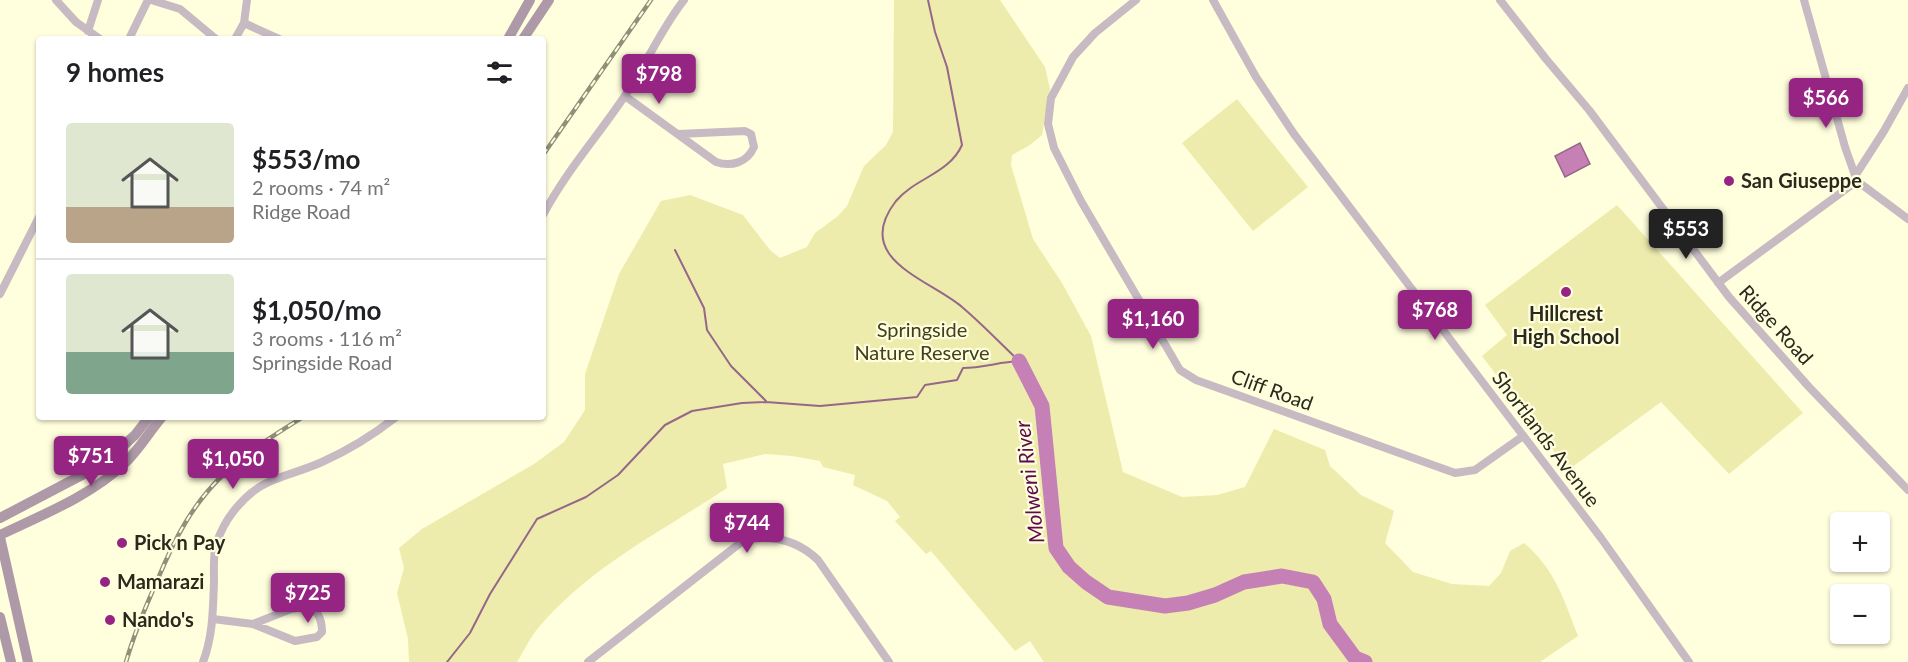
<!DOCTYPE html>
<meta charset="utf-8">
<style>
body{margin:0;font-family:Lato,sans-serif;background:#f2f2f2;color:#202124;height:100vh;display:flex;flex-direction:column;font-size:22px;white-space:nowrap}
*{box-sizing:border-box;margin:0}
p{font-size:20px;color:#757577}
.icon{flex:none;width:33px;height:33px;fill:none;stroke:currentColor;stroke-width:2;stroke-linecap:round;stroke-linejoin:round}
.map{position:relative;flex:1;overflow:hidden}
.sheet{position:absolute;left:36px;top:36px;width:510px;height:384px;display:flex;flex-direction:column;background:#fff;border-radius:6px;box-shadow:0 2px 4px #0004}
.sheet>*{flex:none}
.tools{position:absolute;left:1830px;top:512px;display:grid;gap:12px}
.tools a{display:grid;place-items:center;width:60px;height:60px;border-radius:6px;background:#fff;box-shadow:0 2px 4px #0004;font-size:30px}
.price{position:absolute;translate:-50% -51px;padding:0 14px;border-radius:6px;background:#962483;color:#fff;font-size:20px;line-height:39px;filter:drop-shadow(0 2px 3px #0008)}
.price::after{content:'';position:absolute;left:50%;top:36px;width:18px;height:14px;margin-left:-9px;background:inherit;clip-path:polygon(0 0,100% 0,50% 100%)}
.price.current{background:#222;color:#fff}
ul{padding:0;list-style:none}
li{display:flex;align-items:center;gap:18px;height:150px;padding:0 30px}
li+li{border-top:2px solid #e0e0e0}
li span{display:grid;place-items:center;flex:none;width:168px;height:120px;border-radius:6px;color:#555}
li>.icon{margin-inline-start:auto}
span .icon{width:72px;height:72px;fill:#fffc;stroke-width:1}
li b{font-size:26px}
h2{display:flex;justify-content:space-between;align-items:center;height:72px;padding:0 30px;font-size:26px}
.map>svg:first-child{display:block}
.green{fill:#edecad}
.water{fill:#c581b5;stroke:#966787;stroke-width:1.5}
.lines{fill:none;stroke-linecap:round;stroke-linejoin:round}
.stream{stroke:#966787;stroke-width:2}
.river{stroke:#c581b5;stroke-width:15}
.minor{stroke:#c7bac3;stroke-width:8}
.secondary{stroke:#ad99a7;stroke-width:10}
.rail-casing{stroke:#908f79;stroke-width:4.5}
.rail{stroke:#fffedd;stroke-width:2;stroke-dasharray:7;stroke-linecap:butt}
.poi-dot{fill:#962483;stroke:#fffedd;stroke-width:2}
.labels{text-anchor:middle;stroke-width:4.5;stroke-linejoin:round;paint-order:stroke}
.poi-label{font-size:20px;font-weight:bold;fill:#2a291d;stroke:#fffedd;text-anchor:start}
.street-label{font-size:20px;fill:#2a291d;stroke:#fffedd}
.park-label{font-size:20px;fill:#42401c;stroke:#fffedd}
.water-label{font-size:21px;font-style:italic;fill:#5e0a51;stroke:#fffedd}
</style>
<div class="map">
<svg width="1908" height="662" viewBox="0 0 1908 662">
<rect width="100%" height="100%" fill="#fffedd"/>
<path class="green" d="M894 0H1000L1045 67 1050 89 1042 135 1030 145 1012 155 1011 165 1033 239 1062 283 1091 336 1123 472 1182 497 1217 495 1245 487 1274 429 1325 450 1330 466 1361 495 1394 511 1385 543 1413 572 1452 584 1489 586 1501 573 1510 551 1524 543C1555 569 1564 600 1578 636L1540 662H1044L1030 641 1015 651 931 551 926 554 895 521 900 517 887 501 853 485 855 475 823 467 820 461 792 456 765 454 723 464 727 488C661 532 591 566 539 627 530 637 524 651 517 662H409L408 639 397 593 404 568 399 548 422 529 534 464 564 442 585 410V374L619 274 661 201 690 195 743 215 770 250 780 258 807 247 815 233 838 216 847 206 864 166 886 145 893 132Z
M1237 99 1308 187 1253 231 1182 143Z
M1617 205 1803 413 1729 474 1661 402 1568 470 1482 356 1507 335 1485 305Z"/>
<path class="water" d="M1580 143 1590 164 1565 177 1555 156Z"/>
<g class="lines">
<path class="stream" d="M928 0 935 32 947 67 962 145C949 174 915 178 896 201 851 259 929 279 962 307 982 324 1000 343 1019 361
M675 250 704 308 707 330 731 366 766 401
M447 662 470 633 490 594 537 519 586 497 618 475 665 425 692 411 742 403 766 402 820 406 917 397 925 385 957 380 963 368C982 368 1000 362 1019 361"/>
<path class="river" d="M1019 361 1042 406 1056 548 1069 567 1086 582 1108 597 1165 606 1188 603 1215 595 1244 582 1282 576 1313 582 1324 599 1330 624 1355 658 1365 662"/>
<path class="minor" d="M56 0 76 22 100 39
M151 0 180 9 216 39
M1136 0 1095 33 1073 57 1051 98 1048 124 1054 148 1081 201 1180 370 1196 380 1455 473 1475 470 1523 436
M1213 0 1256 77 1294 134 1601 538 1689 662
M1500 0 1546 59 1589 110 1729 297 1809 387 1908 490
M1804 0 1845 147 1857 181 1908 219
M244 23 247 0
M88 31 98 0
M129 39 148 0
M235 39 244 23 279 39
M625 96 716 162C731 167 747 163 754 147L751 134 745 131 678 134
M1855 176 1884 131 1908 88
M543 215C566 171 599 135 626 94 647 63 661 29 684 0
M1718 283 1857 181
M0 294 39 217
M213 619 253 624 295 641 317 637 322 632C322 621 319 611 308 606L291 609 253 624
M203 662C213 636 213 609 214 581 214 569 213 556 216 544 220 533 225 522 233 512 260 476 284 479 322 462 349 450 373 435 396 417
M588 662 744 540C773 534 797 540 818 560L889 662"/>
<path class="secondary" d="M508 39 530 0
M523 39 549 0
M0 518 103 464 135 435 149 417
M0 535C40 516 92 495 124 464 139 450 149 432 162 417
M0 537 28 662
M0 617 11 662"/>
<g class="rail-casing">
<path id="rail" d="M543 155 651 0
M126 662C134 634 145 608 157 581 174 540 192 504 225 473 248 451 276 434 303 417"/>
</g>
<use href="#rail" class="rail"/>
</g>
<g class="poi-dot">
<circle cx="1729" cy="181" r="6"/>
<circle cx="1566" cy="292" r="6"/>
<circle cx="122" cy="543" r="6"/>
<circle cx="105" cy="582" r="6"/>
<circle cx="110" cy="620" r="6"/>
</g>
<g class="labels">
<g class="poi-label">
<text x="1741" y="188">San Giuseppe</text>
<text x="1566" y="321" text-anchor="middle">Hillcrest<tspan x="1566" dy="23">High School</tspan></text>
<text x="134" y="550">Pick n Pay</text>
<text x="117" y="589">Mamarazi</text>
<text x="122" y="627">Nando's</text>
</g>
<g class="street-label">
<text transform="translate(1776 325) rotate(48)" y="7">Ridge Road</text>
<text transform="translate(1272 390) rotate(20)" y="7">Cliff Road</text>
<text transform="translate(1546 439) rotate(53)" y="7">Shortlands Avenue</text>
</g>
<g class="park-label">
<text x="922" y="337">Springside<tspan x="922" dy="23">Nature Reserve</tspan></text>
</g>
<g class="water-label">
<text transform="translate(1030 482) rotate(-97)" y="7">Molweni River</text>
</g>
</g>
</svg>
<div class="tools">
<a>+</a>
<a>−</a>
</div>
<b class="price" style="left:659px;top:105px">$798</b>
<b class="price" style="left:1826px;top:129px">$566</b>
<b class="price current" style="left:1686px;top:260px">$553</b>
<b class="price" style="left:1435px;top:341px">$768</b>
<b class="price" style="left:1153px;top:350px">$1,160</b>
<b class="price" style="left:91px;top:487px">$751</b>
<b class="price" style="left:233px;top:490px">$1,050</b>
<b class="price" style="left:747px;top:554px">$744</b>
<b class="price" style="left:308px;top:624px">$725</b>
<section class="sheet">
<h2>9 homes<svg class="icon" aria-label="filters" viewBox="0 0 24 24"><path d="M4 7h16M4 17h16"/><circle cx="9" cy="7" r="2"/><circle cx="15" cy="17" r="2"/></svg></h2>
<ul>
<li><span style="background:linear-gradient(#dfe7d0 70%,#b9a48a 0)"><svg class="icon" aria-label="home" viewBox="0 0 24 24"><path d="M3 11l9-7 9 7M6 9v11h12V9"/></svg></span><div><b>$553/mo</b><p>2 rooms · 74 m²</p><p>Ridge Road</p></div></li>
<li><span style="background:linear-gradient(#dfe7d0 65%,#7fa58c 0)"><svg class="icon" aria-label="home" viewBox="0 0 24 24"><path d="M3 11l9-7 9 7M6 9v11h12V9"/></svg></span><div><b>$1,050/mo</b><p>3 rooms · 116 m²</p><p>Springside Road</p></div></li>
</ul>
</section>
</div>
